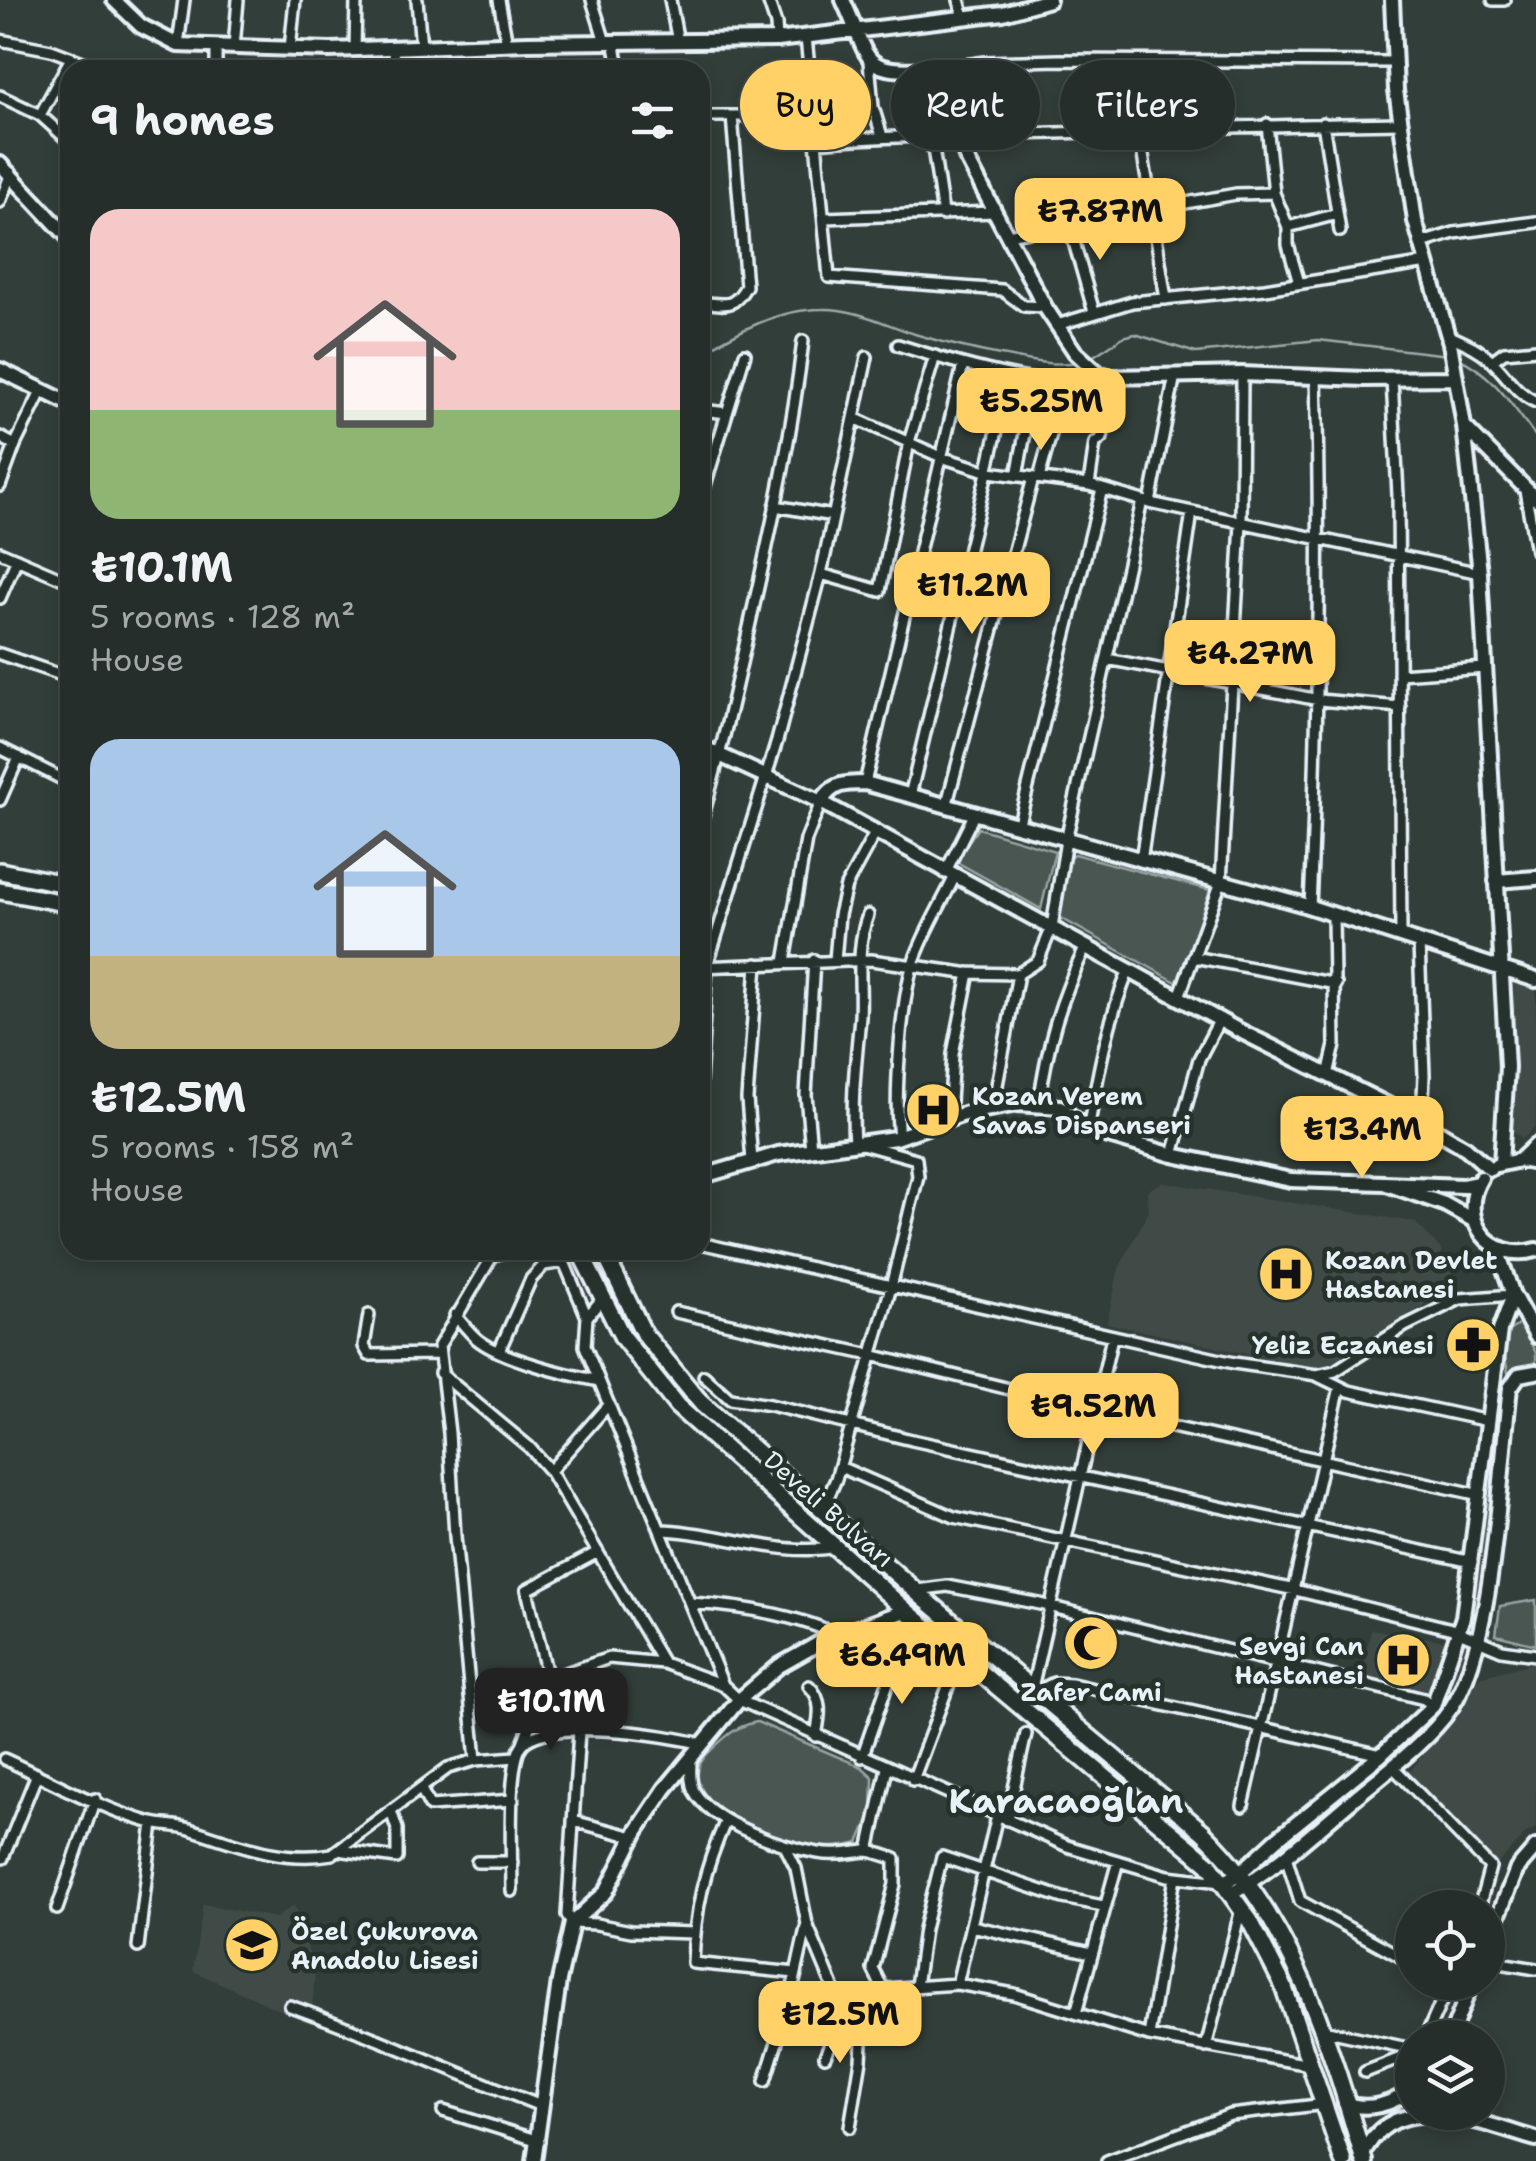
<!DOCTYPE html>
<meta charset="utf-8">
<style>
body{margin:0;font-family:"Shantell Sans",sans-serif;background:#323a37;color:#f1f3f6;height:100vh;display:flex;flex-direction:column;font-size:38px;white-space:nowrap}
*{box-sizing:border-box;margin:0}
p{font-size:32px;color:#a4a8a9}
.icon{flex:none;width:55px;height:55px;fill:none;stroke:currentColor;stroke-width:2;stroke-linecap:round;stroke-linejoin:round}
.map{position:relative;flex:1;overflow:hidden}
.sheet{position:absolute;left:60px;top:60px;width:650px;height:1200px;display:flex;flex-direction:column;background:#262e2b;border-radius:30px;box-shadow:0 5px 15px #0003,0 0 0 2px #424a47}
.sheet>*{flex:none}
.hud{position:absolute;left:740px;top:60px;width:645px;height:90px;display:flex;gap:20px}
.tools{position:absolute;left:1395px;top:1890px;display:grid;gap:20px}
.tools a{display:grid;place-items:center;width:110px;height:110px;border-radius:50%;background:#262e2b;box-shadow:0 5px 15px #0003,0 0 0 2px #424a47;font-size:50px}
.price{position:absolute;translate:-50% -85px;padding:0 22px;border-radius:20px;background:#ffd166;color:#111;font-size:32px;line-height:65px;filter:drop-shadow(0 2px 5px #0008)}
.price::after{content:'';position:absolute;left:50%;top:60px;width:30px;height:22px;margin-left:-15px;background:inherit;clip-path:polygon(0 0,100% 0,50% 100%)}
.price.selected{background:#222;color:#fff}
ul{padding:0;list-style:none}
li{display:grid;align-content:center;gap:20px;height:530px;padding:0 30px}
li span{display:grid;place-items:center;height:310px;border-radius:30px;color:#555}
li>.icon{margin-inline-start:auto}
span .icon{width:180px;height:180px;fill:#fffc;stroke-width:1}
li b{font-size:42px}
h2{display:flex;justify-content:space-between;align-items:center;height:120px;padding:0 30px;font-size:42px}
.pill{padding:0 35px;border-radius:45px;background:#262e2b;box-shadow:0 5px 15px #0003,0 0 0 2px #424a47;font-size:35px;line-height:90px}
.pill.selected{background:#ffd166;color:#111}
.map>svg:first-child{display:block}
.built{fill:#3f4b46}
.green{fill:#495651;stroke:#98a4a4;stroke-width:2.5}
.lines{fill:none;stroke-linecap:round;stroke-linejoin:round}
.stream{stroke:#9ea9ab;stroke-width:2.5}
.street-casing{stroke:#e8f1f8;stroke-width:16}
.secondary-casing{stroke:#e8f1f8;stroke-width:20}
.highway-casing{stroke:#e8f1f8;stroke-width:22}
.street{stroke:#26332d;stroke-width:9}
.secondary{stroke:#26332d;stroke-width:12}
.highway{stroke:#26332d;stroke-width:15}
.labels{text-anchor:middle;stroke-width:9;stroke-linejoin:round;paint-order:stroke}
.poi-label{font-size:25px;font-weight:bold;fill:#e8f1f8;stroke:#26332d;text-anchor:start}
.street-label{font-size:25px;fill:#e8f1f8;stroke:#26332d}
.district-label{font-size:35px;font-weight:bold;fill:#e8f1f8;stroke:#26332d}
</style>
<div class="map">
<svg width="1536" height="2161" viewBox="0 0 1536 2161">
<rect width="100%" height="100%" fill="#323e39"/>
<filter id="ink" filterUnits="userSpaceOnUse"><feTurbulence type="fractalNoise" baseFrequency=".01" numOctaves="2"/><feDisplacementMap in="SourceGraphic" scale="20" xChannelSelector="R" yChannelSelector="G"/><feConvolveMatrix kernelMatrix="1 2 1 2 8 2 1 2 1" color-interpolation-filters="sRGB"/></filter>
<g filter="url(#ink)">
<path class="built" d="M1514 982 1536 987V1125L1523 1139 1513 1131Z
M1162 1182 1415 1222 1439 1247 1456 1280 1448 1290 1336 1360 1315 1369 1107 1323 1119 1268 1149 1211 1147 1191Z
M1371 1629 1446 1641 1433 1693 1361 1679Z
M1536 1662V1828L1525 1834 1498 1864 1407 1775 1441 1734 1480 1677Z
M203 1904 276 1918 294 1905 315 1972 311 2024 193 1971Z"/>
<path class="green" d="M978 828 1055 851 1041 909 955 861Z
M1074 854 1210 890 1178 983 1059 917 1069 857Z
M586 1250H594C622 1313 656 1365 704 1415L1154 1800 1031 1706 704 1424 664 1383 626 1331Z
M1520 1324 1536 1353V1366H1521L1508 1373 1505 1357 1507 1332Z
M1536 1600V1645L1496 1635 1500 1606Z
M757 1722 862 1767 873 1777 872 1812 859 1843C841 1848 824 1848 805 1845 770 1840 660 1796 711 1750 726 1736 736 1726 757 1722Z
M1257 1899C1297 1984 1331 2070 1357 2161H1350L1290 1984 1248 1904Z"/>
<g class="lines">
<path class="stream" d="M700 354C736 332 779 309 822 309 856 308 886 325 918 335 945 343 973 350 1000 355 1026 359 1050 367 1077 362
M1456 357C1494 374 1512 405 1536 437
M1089 359 1123 337 1135 334 1196 353 1318 340 1448 355"/>
<g class="street-casing">
<path id="street" d="M417 0 421 47
M499 0 507 44
M592 0 605 42
M670 0 678 42
M768 0 776 24 777 40
M959 0 964 17
M1493 0H1504
M806 37 829 277 1002 290 1024 306 1045 307
M0 40 51 50 104 70
M614 42 620 70
M178 45 184 0
M234 47 238 0
M393 48 394 70
M290 49 295 0
M355 50 356 0
M869 61 873 107 882 136
M937 69 985 62 1059 60 1394 62
M216 70V47
M0 96 40 115 70 142
M40 115 71 58
M700 116H814
M1323 123 1340 231
M1267 124 1274 193 1288 227V245L1299 283
M1139 130 1166 299
M931 135 943 215
M816 142C907 134 998 135 1090 132 1194 129 1297 124 1401 123
M0 202 11 173
M824 218 995 212
M1069 225 1094 312
M1288 227 1337 214
M1007 235 1236 194 1274 193
M1422 243 1454 233 1536 222
M700 302C724 304 733 310 746 286L732 116
M1057 325 1132 302 1265 289 1427 263
M1448 335C1463 342 1478 348 1490 359 1507 375 1514 392 1536 402
M898 345C936 357 1068 400 1098 373
M1492 361 1504 352 1536 349
M1392 379 1398 495 1401 937
M700 415 702 410 727 413
M854 418 941 457 989 472 1089 485 1150 503 1480 573
M0 437 15 445
M1017 476 1027 423
M1039 478 1065 383
M1089 485 1095 443 1102 438 1112 377
M0 486 15 445 42 390
M1525 490 1536 551
M700 502 745 354
M1150 503 1175 375
M775 506 833 516
M0 552 70 582
M821 574 880 591 909 442 935 356
M0 598 17 559
M0 654 70 678
M1107 659 1319 700 1400 707
M1399 674 1485 668
M0 748 70 783
M865 783 963 365
M910 796 1010 376
M0 800 19 757
M946 807 1033 478
M700 826C722 750 739 673 756 596 775 512 793 427 803 341
M1018 827 1102 489
M1141 861 1192 512
M945 873 974 815
M1310 907C1318 730 1321 554 1316 377
M1419 943 1424 1075 1422 1122
M1194 957 1336 984
M835 960 839 915 846 886 875 833
M785 962 806 840 821 802
M700 967 871 960 964 973 1018 974 1038 961 1052 927 1066 840 1142 501
M1179 997 1221 882 1241 523 1242 374
M1328 1075 1335 1045 1333 915
M700 1083 707 966 777 741 821 574 867 357
M1039 1104C1048 1041 1059 1003 1086 946
M996 1106 997 1085 1018 974
M949 1118 953 1054 969 973
M1088 1130C1098 1074 1107 1022 1129 970
M899 1137C894 1097 901 1002 913 964 923 934 941 905 954 878
M854 1144C851 1102 856 1060 860 1017 862 982 855 949 868 915
M811 1149 806 1095 814 960
M1173 1155 1199 1059 1220 1019
M752 1161 747 1099 757 964
M700 1243 1234 1363 1317 1375 1335 1371 1405 1326 1460 1299 1513 1295
M559 1250 587 1317
M602 1299 587 1317 585 1346 723 1685 739 1700 1067 1846 1168 1876 1221 1882
M676 1312 871 1355 1095 1410 1480 1495
M369 1315 364 1346 369 1355 439 1354
M455 1315C462 1323 469 1332 477 1339 501 1359 569 1375 599 1381
M499 1351 531 1279 544 1265 564 1262
M440 1373 529 1447 550 1471 663 1663 723 1685
M704 1376 730 1399 770 1405 912 1440 1472 1562
M1318 1376 1349 1391 1488 1421
M840 1467 954 1517 1295 1590 1452 1629 1502 1650 1536 1655
M550 1471 609 1404
M822 1511 836 1479 891 1287 918 1176 916 1159 862 1144
M661 1530C717 1531 781 1558 835 1547
M917 1590 947 1586 1040 1604 1424 1699 1433 1706
M690 1603C739 1606 793 1614 838 1635
M548 1679 609 1658 663 1663
M809 1686C824 1700 819 1719 816 1736
M1032 1688 1112 1337
M1036 1692 1054 1683 1072 1684 1381 1755
M579 1731 567 1915 572 1923 596 1924 631 1931 694 1933
M523 1743 548 1679 527 1590 598 1552
M862 1757 902 1643
M4 1759C50 1780 103 1810 152 1823 165 1826 178 1825 190 1829 237 1844 282 1863 332 1854L448 1768 476 1760 516 1757
M476 1760 455 1536 449 1433 439 1346 493 1255 511 1250
M691 1760C691 1770 689 1781 694 1791 712 1824 783 1847 818 1853 835 1856 849 1853 865 1851 875 1851 886 1856 895 1859V1884L873 1969 883 1989
M1392 1766 1490 1867 1479 1908
M913 1780 951 1679
M421 1789 430 1806 513 1800
M1243 1806 1340 1387
M726 1820C704 1870 695 1908 693 1963L796 1973
M1007 1820 1026 1734
M573 1821 634 1837
M785 1846 796 1868 807 1924 843 2011C867 2014 867 2004 883 1989L957 1984 1014 1994 1149 2036 1310 2065
M338 1850 397 1858V1829L391 1811
M869 1851 887 1768
M1286 1856 1300 1901 1412 1963
M3 1858 37 1774
M477 1862H512
M512 1891C512 1862 507 1765 522 1745 545 1716 669 1735 702 1744
M57 1909 95 1799
M972 1926 1091 1953
M138 1947 153 1823
M1488 1961 1536 1969
M957 1984 997 1816
M916 1986 924 1929 942 1857 1063 1898 1103 1906
M290 2006C375 2036 457 2073 541 2106
M1076 2013 1118 1861
M1323 2030 1412 2049
M1149 2036 1175 1877
M1425 2038 1450 1982
M1206 2047 1241 1909
M825 2056 843 2011
M1365 2072 1401 2058 1412 2049
M765 2081 790 2000 807 1924
M443 2111 539 2141
M850 2127 861 2060 864 2009
M1107 2161 1230 2115 1326 2104"/>
</g>
<g class="secondary-casing">
<path id="secondary" d="M114 0 141 26 178 45 330 50 528 43 777 40 1003 13 1049 0
M843 0C873 65 858 73 937 69L966 157 1045 307 1075 352 1098 373 1112 377 1242 374 1365 379 1454 378
M1392 0 1396 90 1415 221 1450 343 1464 426 1480 573 1507 1067 1501 1163
M0 164 70 239
M0 370 70 404
M1464 426 1536 499
M700 746 821 802 1236 1029 1422 1122 1466 1148 1490 1169
M821 802C833 783 843 783 865 783L1298 903 1536 980
M1496 881 1536 878
M1520 1160 1536 1145
M1497 1165 1520 1160 1536 1163
M700 1177 778 1154 895 1138 967 1113 1018 1104 1060 1107 1088 1130 1173 1155 1291 1180 1384 1183
M1481 1178C1456 1219 1491 1263 1536 1250
M1473 1220 1444 1204 1384 1183 1463 1186 1478 1183
M1497 1249 1513 1295 1536 1336
M1224 1883 1241 1872 1277 1839 1381 1755 1433 1706 1463 1617 1500 1330 1513 1295
M1231 1893C1276 1868 1313 1833 1351 1801 1383 1774 1428 1742 1451 1708 1495 1644 1500 1468 1510 1388L1519 1375 1536 1372
M1488 1942 1517 1869 1536 1847
M1450 2038 1472 1982
M1345 2103C1368 2112 1393 2104 1412 2089
M1362 2156C1393 2085 1481 2123 1536 2139
M534 2161 559 1981 572 1923 606 1892 637 1831 665 1789 739 1700 779 1666 823 1641 907 1610"/>
</g>
<g class="highway-casing">
<path id="highway" d="M0 871 70 885
M0 891 70 904
M579 1250 623 1338 677 1406 910 1614 1209 1864 1250 1921 1283 1985 1343 2161
M603 1250 644 1334 702 1404 927 1601 1203 1832C1293 1920 1330 2043 1364 2161"/>
</g>
<use href="#street" class="street"/>
<use href="#secondary" class="secondary"/>
<use href="#highway" class="highway"/>
</g>
</g>
<defs>
<g id="hospital-disc" transform="scale(2.875)"><circle r="9.5" fill="#ffd166" stroke="#26332d"/><path d="M-5-5h3v3.5h4V-5h3V5h-3V1.5h-4V5h-3Z" fill="#111"/></g>
<g id="pharmacy-disc" transform="scale(2.875)"><circle r="9.5" fill="#ffd166" stroke="#26332d"/><path d="M-2-6h4v4h4v4h-4v4h-4v-4h-4v-4h4Z" fill="#111"/></g>
<g id="mosque-disc" transform="scale(2.875)"><circle r="9.5" fill="#ffd166" stroke="#26332d"/><path d="M3.5-4.9A6 6 0 1 0 3.5 4.9A5 5 0 1 1 3.5-4.9Z" fill="#111"/></g>
<g id="school-disc" transform="scale(2.875)"><circle r="9.5" fill="#ffd166" stroke="#26332d"/><path d="M0-5L7-2L0 1L-7-2ZM-4 1L0 2.5L4 1V4Q0 6-4 4Z" fill="#111"/></g>
</defs>
<g fill-rule="evenodd">
<use href="#hospital-disc" x="933" y="1110"/>
<use href="#hospital-disc" x="1286" y="1274"/>
<use href="#pharmacy-disc" x="1473" y="1345"/>
<use href="#mosque-disc" x="1091" y="1643"/>
<use href="#hospital-disc" x="1403" y="1660"/>
<use href="#school-disc" x="252" y="1945"/>
</g>
<g class="labels">
<g class="poi-label">
<text x="972" y="1105">Kozan Verem<tspan x="972" dy="29">Savas Dispanseri</tspan></text>
<text x="1325" y="1269">Kozan Devlet<tspan x="1325" dy="29">Hastanesi</tspan></text>
<text x="1434" y="1354" text-anchor="end">Yeliz Eczanesi</text>
<text x="1364" y="1655" text-anchor="end">Sevgi Can<tspan x="1364" dy="29">Hastanesi</tspan></text>
<text x="1091" y="1701" text-anchor="middle">Zafer Cami</text>
<text x="291" y="1940">Özel Çukurova<tspan x="291" dy="29">Anadolu Lisesi</tspan></text>
</g>
<g class="street-label">
<text transform="translate(829 1509) rotate(41)" y="9">Develi Bulvarı</text>
</g>
<g class="district-label">
<text x="1066" y="1813">Karacaoğlan</text>
</g>
</g>
</svg>
<div class="tools">
<a><svg class="icon" aria-label="locate" viewBox="0 0 24 24"><circle cx="12" cy="12" r="6"/><path d="M12 2v4M12 18v4M2 12h4M18 12h4"/></svg></a>
<a><svg class="icon" aria-label="layers" viewBox="0 0 24 24"><path d="M12 4l9 5-9 5-9-5zM3 14l9 5 9-5"/></svg></a>
</div>
<b class="price" style="left:1100px;top:263px">₺7.87M</b>
<b class="price" style="left:1041px;top:453px">₺5.25M</b>
<b class="price" style="left:972px;top:637px">₺11.2M</b>
<b class="price" style="left:1250px;top:705px">₺4.27M</b>
<b class="price" style="left:1362px;top:1181px">₺13.4M</b>
<b class="price" style="left:1093px;top:1458px">₺9.52M</b>
<b class="price" style="left:902px;top:1707px">₺6.49M</b>
<b class="price selected" style="left:551px;top:1753px">₺10.1M</b>
<b class="price" style="left:840px;top:2066px">₺12.5M</b>
<div class="hud">
<a class="pill selected">Buy</a>
<a class="pill">Rent</a>
<a class="pill">Filters</a>
</div>
<section class="sheet">
<h2>9 homes<svg class="icon" aria-label="filters" viewBox="0 0 24 24"><path d="M4 7h16M4 17h16"/><circle cx="9" cy="7" r="2"/><circle cx="15" cy="17" r="2"/></svg></h2>
<ul>
<li><span style="background:linear-gradient(#f6c9c9 65%,#8fb573 0)"><svg class="icon" aria-label="home" viewBox="0 0 24 24"><path d="M3 11l9-7 9 7M6 9v11h12V9"/></svg></span><div><b>₺10.1M</b><p>5 rooms · 128 m²</p><p>House</p></div></li>
<li><span style="background:linear-gradient(#a9c7e8 70%,#c2b280 0)"><svg class="icon" aria-label="home" viewBox="0 0 24 24"><path d="M3 11l9-7 9 7M6 9v11h12V9"/></svg></span><div><b>₺12.5M</b><p>5 rooms · 158 m²</p><p>House</p></div></li>
</ul>
</section>
</div>
